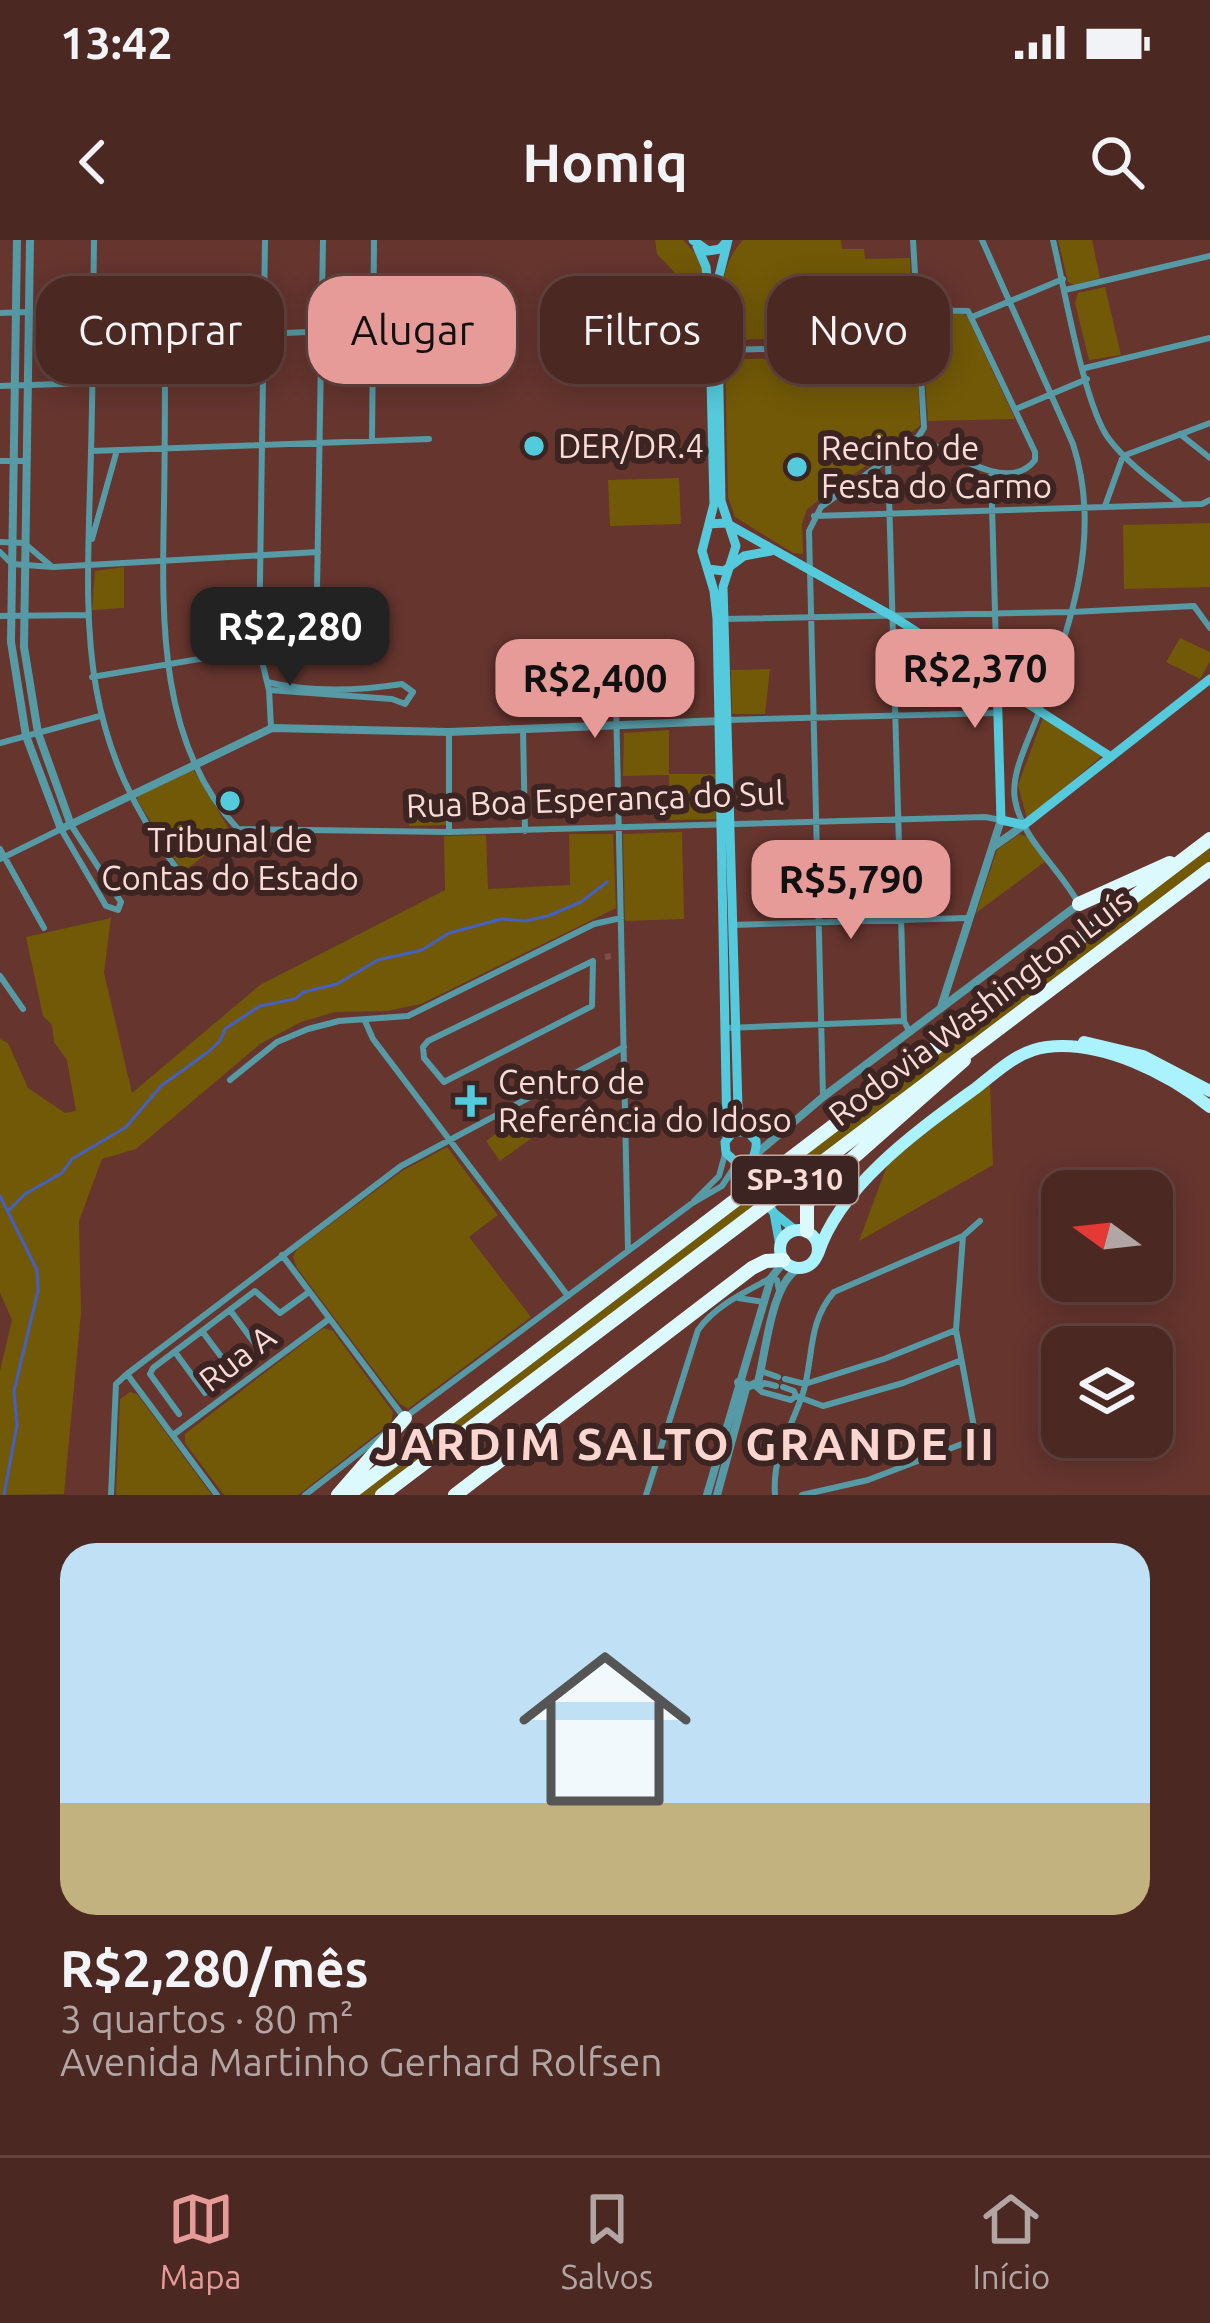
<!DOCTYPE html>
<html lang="pt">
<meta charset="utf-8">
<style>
body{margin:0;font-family:Ubuntu,sans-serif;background:#53302a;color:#f1f3f6;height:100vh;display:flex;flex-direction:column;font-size:45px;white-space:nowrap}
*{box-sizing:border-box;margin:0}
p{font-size:39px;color:#b2a6a5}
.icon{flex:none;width:66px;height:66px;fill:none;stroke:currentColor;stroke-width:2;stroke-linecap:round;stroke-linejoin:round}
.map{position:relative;height:1255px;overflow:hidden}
.details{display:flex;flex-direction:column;background:#4c2822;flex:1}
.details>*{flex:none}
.top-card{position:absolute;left:36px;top:36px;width:1140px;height:108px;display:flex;gap:24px}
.needle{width:78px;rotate:285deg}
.tools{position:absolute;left:1041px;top:930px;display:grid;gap:24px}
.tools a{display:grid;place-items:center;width:132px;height:132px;border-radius:24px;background:#4c2822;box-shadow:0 6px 30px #0003,0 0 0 3px #634440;font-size:60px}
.price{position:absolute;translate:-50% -102px;padding:0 27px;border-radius:24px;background:#e69b98;color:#111;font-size:39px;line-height:78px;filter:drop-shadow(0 3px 6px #0008)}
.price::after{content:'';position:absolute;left:50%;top:72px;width:36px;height:27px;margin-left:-18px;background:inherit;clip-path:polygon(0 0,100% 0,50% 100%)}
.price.selected{background:#222;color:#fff}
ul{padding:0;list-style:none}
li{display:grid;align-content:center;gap:24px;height:636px;padding:0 60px}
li+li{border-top:3px solid #634440}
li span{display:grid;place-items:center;height:372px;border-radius:36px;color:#555}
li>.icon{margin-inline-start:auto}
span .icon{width:216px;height:216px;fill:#fffc;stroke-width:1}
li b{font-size:51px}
.pill{padding:0 42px;border-radius:36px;background:#4c2822;box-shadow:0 6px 30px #0003,0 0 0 3px #634440;font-size:42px;line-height:108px}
.pill.selected{background:#e69b98;color:#111}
.status{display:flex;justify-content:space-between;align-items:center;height:84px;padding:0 60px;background:#4c2822;direction:ltr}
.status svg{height:33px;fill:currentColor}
header{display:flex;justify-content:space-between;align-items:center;height:156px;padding:0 60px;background:#4c2822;font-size:54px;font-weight:600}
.dock{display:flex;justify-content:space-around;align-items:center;height:168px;border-top:3px solid #634440;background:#4c2822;font-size:33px;color:#b2a6a5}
.dock a{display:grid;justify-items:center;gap:6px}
.dock .selected{color:#e69b98}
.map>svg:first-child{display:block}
.green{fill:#725908}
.water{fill:#4560c3}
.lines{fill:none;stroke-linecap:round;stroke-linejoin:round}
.stream{stroke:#4560c3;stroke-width:3}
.minor-tunnel{stroke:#7b4e47;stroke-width:6;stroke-dasharray:6 3;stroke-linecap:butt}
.minor{stroke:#569aa6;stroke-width:6}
.tertiary{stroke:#569aa6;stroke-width:8}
.secondary{stroke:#54cadc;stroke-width:9}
.trunk{stroke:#aaf2fe;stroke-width:12}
.motorway{stroke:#dcf9fe;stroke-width:14}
.poi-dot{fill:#54cadd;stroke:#3b2421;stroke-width:4.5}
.labels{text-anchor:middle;stroke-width:12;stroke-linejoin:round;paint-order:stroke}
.shield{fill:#3b2421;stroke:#c1a4a0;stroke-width:3}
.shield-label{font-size:30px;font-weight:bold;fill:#fadbd6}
.poi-label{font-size:33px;fill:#fadbd6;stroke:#3b2421;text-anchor:start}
.street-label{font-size:33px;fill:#fadbd6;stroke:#3b2421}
.district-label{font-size:45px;font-weight:bold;letter-spacing:3px;fill:#fbd6d0;stroke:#3b2421}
</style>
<div class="status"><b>13:42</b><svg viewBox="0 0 49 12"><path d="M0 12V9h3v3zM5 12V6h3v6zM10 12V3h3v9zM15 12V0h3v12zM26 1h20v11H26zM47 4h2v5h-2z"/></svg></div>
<header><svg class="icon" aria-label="back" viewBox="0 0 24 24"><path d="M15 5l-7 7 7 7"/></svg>Homiq<svg class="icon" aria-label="search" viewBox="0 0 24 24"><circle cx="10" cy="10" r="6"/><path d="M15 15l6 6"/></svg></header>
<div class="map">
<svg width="1210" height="1255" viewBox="0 0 1210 1255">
<rect width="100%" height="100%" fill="#65352e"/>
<path class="green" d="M655 0H683L699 17 703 32 696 37 676 34 657 14Z
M743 0H841L842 9H864L865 19 910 18 912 97 724 100C722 63 716 29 743 0Z
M1058 0H1092L1100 38 1074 45 1068 42Z
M1105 47 1121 115 1089 120 1075 63 1078 53Z
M961 73 967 76 1015 179 928 181 921 78 924 74Z
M354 102V138H326L328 104Z
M909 112 917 117 920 186 807 269 802 284 803 314 793 313 735 277 728 257 725 118 732 115 735 119 906 118Z
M679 238 681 284 610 286 608 240Z
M1210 283V347L1124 349 1123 285Z
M124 327V368L92 370 95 331Z
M1180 398 1210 412V421L1200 439 1166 422Z
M770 429 765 474H732L731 430Z
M1043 478 1102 516 1027 579 1018 545Z
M669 490V534H716V579L670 580 669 535 623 536 624 493Z
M193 529 232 594 183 632 137 560 138 556Z
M445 558 446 585 409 586 408 558Z
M682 592 684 679 625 681 623 594Z
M569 594H613L616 668 421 764 387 771 335 772 301 782 260 804 136 909 102 919 79 981 81 1073 64 1254 0 1255V1131L12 1080 0 1053V799L8 803 28 848 65 873 76 871 67 820 54 802 52 785 43 776 26 697 111 678 104 733 132 853 260 745 445 650 444 596 486 595 488 649 570 645Z
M1019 594 1028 597 1046 621 976 673 997 610Z
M1210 604V624L376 1255H354Z
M990 842 993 925 859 1001 888 923Z
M521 875 536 895 500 921 486 901Z
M447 907 498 975 469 997 531 1077 408 1169 398 1162 297 1028 293 1017 297 1009 402 931Z
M323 1088 333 1091 393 1172 391 1183 298 1255H224L185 1203V1194Z
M130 1152 137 1154 212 1255H116L120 1159Z"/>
<path class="water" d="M845 69 850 82 839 87 833 74 830 94 808 95 803 75 796 90 789 82 791 70 800 74 806 70Z"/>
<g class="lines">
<path class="stream" d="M0 956 37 1030 38 1051 14 1151 17 1185 4 1255
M9 970 25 954 62 933 72 919 126 887 161 846 208 812 220 801 225 789 260 766 295 759 304 752 337 744 378 720 422 710 449 693 502 679 525 681 548 676 581 662 607 642"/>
<path class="minor-tunnel" d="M605 717 613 716"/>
<path class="minor" d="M94 0C93 71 93 141 91 212 87 378 72 491 180 633
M265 0 259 409 269 450 271 487
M913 0 924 188 918 197
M982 0 1073 204C1103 297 1070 384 1039 472 1030 498 1010 533 1015 560 1022 599 1059 628 1077 661
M1053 0C1064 46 1084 166 1109 199 1128 224 1155 243 1179 262
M1065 50 1210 16
M917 70 968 71 1035 212V220C1009 255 949 211 919 198
M0 73 29 72
M972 77 1063 39
M165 99C165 154 165 210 164 265 162 374 157 503 238 589L449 592 985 577 1001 580
M93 101 429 87
M719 110 919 106
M1085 128 1210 98
M0 146 91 143
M1016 169 1087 139
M1180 194 1210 218
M372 200 374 0
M91 211 429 199
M888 220 904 781 909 791
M0 221H27
M991 231 997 442
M1105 266 1123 216 1210 183
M814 276 1202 264 1210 260
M92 299 117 210
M0 302 24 303 50 325
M0 312 12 324 53 327 318 312
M0 376 86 375
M722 379 1072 372 1194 366 1210 388
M615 416 628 1010
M262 417H304L316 408 323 0
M92 437 259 409
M267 442C312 453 357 451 402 444L413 452 405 464 392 459 269 450
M726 480 996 473
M523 490 525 591
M0 503 100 476
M449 592V492
M0 609 44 688
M0 619 61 589 106 666 118 670 121 662 71 585
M732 685 968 678
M593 721 592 766 444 842 424 818 423 807 428 801Z
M0 736 23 769
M365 781 373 799 568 1056
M727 788 904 781
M230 840 277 802 308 789 339 781 408 776 594 684 621 678
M823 857 809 291 821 267 918 197
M694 961 719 936 725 914
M963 996 956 1090 976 1198
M282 1015 402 1175
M738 1058 764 1062
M230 1070 261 1112
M202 1091 234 1134
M175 1112 205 1153
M761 1131 778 1137
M127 1134 217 1255
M785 1139 805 1144 884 1119 956 1090
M754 1145 762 1152 791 1160 796 1156 823 1166 903 1143 959 1121
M760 1147 764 1143 776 1146
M783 1147 794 1151 796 1156
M179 1174 150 1134 153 1128 255 1051 280 1073 309 1052
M404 1178 691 964 722 946 737 923
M173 1195 329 1079
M111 1255 116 1144 127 1134 401 926 624 807
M305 1255 384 1194
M646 1255 698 1090C716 1065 745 1052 771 1038L777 1040 779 1051
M775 1255C772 1215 791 1189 803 1153 814 1117 807 1083 834 1052L963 996 980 981
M802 1255 868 1240 975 1199"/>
<path class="tertiary" d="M17 0 11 402 26 496 61 589 272 488 449 492 722 481
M30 0 24 407 38 493 71 585
M993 607 1024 585
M941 767 1001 580
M755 915 823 857 1079 664
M738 1142 750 1146 758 1142C766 1112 771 1044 798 1029
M707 1255 771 1038 783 1023
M717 1255 747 1145"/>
<path class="secondary" d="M693 0 708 11 720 9 727 1
M728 0 717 44 721 261 736 306 723 347 738 868 748 892
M697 6 706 27 709 57 714 264 702 311 714 351 717 379 727 897
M709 284 726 283 892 376 1111 517
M708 329 724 331 744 316 771 311
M997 442 1001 580 1024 585 1210 439
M749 940C746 924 758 916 756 901L748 892H733L725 902 726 913 737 923 750 920
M751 942 774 973 795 990
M774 973 780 1006"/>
<path class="trunk" d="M1084 802 1143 816 1210 851
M780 1009a19 19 0 1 1 38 0a19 19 0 1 1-38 0Z
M818 1014C840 945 920 889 976 848 998 831 1019 810 1047 807 1102 800 1169 834 1210 867"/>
<path class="motorway" d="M1079 664 1170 623
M807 991V965L812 954 964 820
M338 1255 405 1178
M348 1255 1210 599
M382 1255 1210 629
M455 1255 752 1028 766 1021 783 1020"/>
</g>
<g class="poi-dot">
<circle cx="534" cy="206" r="12"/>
<circle cx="797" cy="227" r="12"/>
<circle cx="230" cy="561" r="12"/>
<path d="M465 843h12v12h12v12h-12v12h-12v-12h-12v-12h12z"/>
</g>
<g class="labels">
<rect class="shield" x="732" y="916" width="126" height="48" rx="9"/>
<g class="shield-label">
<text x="795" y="950">SP-310</text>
</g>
<g class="poi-label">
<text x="558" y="218">DER/DR.4</text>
<text x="821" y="220">Recinto de<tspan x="821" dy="38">Festa do Carmo</tspan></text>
<text x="230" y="612" text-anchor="middle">Tribunal de<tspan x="230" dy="38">Contas do Estado</tspan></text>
<text x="498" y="854">Centro de<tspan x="498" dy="38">Referência do Idoso</tspan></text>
</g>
<g class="street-label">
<text transform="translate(595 559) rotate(-2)" y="12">Rua Boa Esperança do Sul</text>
<text transform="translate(980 767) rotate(-37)" y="12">Rodovia Washington Luís</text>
<text transform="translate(237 1118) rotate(-37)" y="12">Rua A</text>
</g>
<g class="district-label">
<text x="686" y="1220">JARDIM SALTO GRANDE II</text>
</g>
</g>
</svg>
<div class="tools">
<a><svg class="needle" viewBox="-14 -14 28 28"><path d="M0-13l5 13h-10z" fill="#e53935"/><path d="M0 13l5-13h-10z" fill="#b2a6a5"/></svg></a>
<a><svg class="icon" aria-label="layers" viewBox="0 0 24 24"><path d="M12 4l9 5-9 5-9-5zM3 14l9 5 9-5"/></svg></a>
</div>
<b class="price selected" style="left:290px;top:449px">R$2,280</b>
<b class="price" style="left:975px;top:491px">R$2,370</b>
<b class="price" style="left:595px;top:501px">R$2,400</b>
<b class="price" style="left:851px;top:702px">R$5,790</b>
<div class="top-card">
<a class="pill">Comprar</a>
<a class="pill selected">Alugar</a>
<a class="pill">Filtros</a>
<a class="pill">Novo</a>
</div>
</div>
<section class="details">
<ul>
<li><span style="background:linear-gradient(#bfe0f5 70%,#c2b280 0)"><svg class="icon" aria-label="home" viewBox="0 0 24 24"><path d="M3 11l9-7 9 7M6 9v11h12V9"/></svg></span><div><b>R$2,280/mês</b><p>3 quartos · 80 m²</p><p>Avenida Martinho Gerhard Rolfsen</p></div></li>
</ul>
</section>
<nav class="dock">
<a class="selected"><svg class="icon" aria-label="map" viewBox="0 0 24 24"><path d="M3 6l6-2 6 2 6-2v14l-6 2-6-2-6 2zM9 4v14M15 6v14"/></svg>Mapa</a>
<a><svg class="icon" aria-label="saved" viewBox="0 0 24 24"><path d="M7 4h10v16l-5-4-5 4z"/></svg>Salvos</a>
<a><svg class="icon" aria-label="home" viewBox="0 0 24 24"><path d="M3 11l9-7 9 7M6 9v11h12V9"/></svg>Início</a>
</nav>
